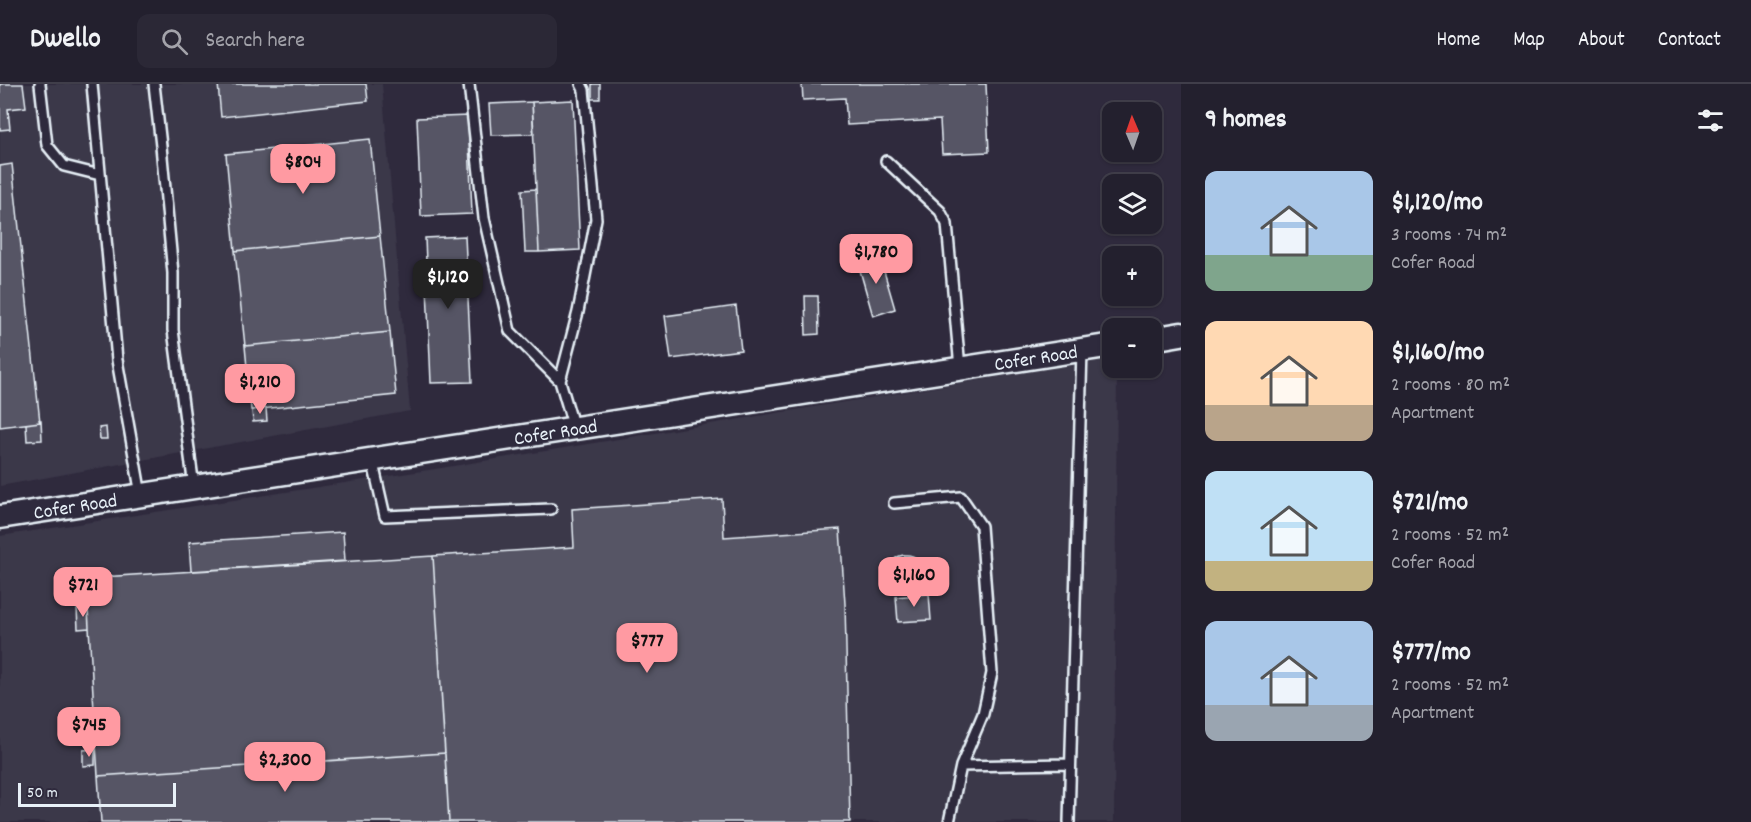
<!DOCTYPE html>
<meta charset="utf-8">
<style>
body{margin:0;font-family:Dekko,sans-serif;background:#2b2836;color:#f1f3f6;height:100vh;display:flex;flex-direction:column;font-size:22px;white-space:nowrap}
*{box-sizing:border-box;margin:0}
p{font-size:20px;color:#a3a3aa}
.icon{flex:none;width:33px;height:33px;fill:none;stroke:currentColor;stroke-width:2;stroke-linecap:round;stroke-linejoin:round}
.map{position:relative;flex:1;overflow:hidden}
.side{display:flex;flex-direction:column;background:#23202e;width:570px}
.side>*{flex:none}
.needle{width:39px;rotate:358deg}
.fabs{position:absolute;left:1102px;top:18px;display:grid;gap:12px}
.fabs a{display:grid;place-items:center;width:60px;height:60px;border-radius:12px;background:#23202e;box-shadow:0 2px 4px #0004,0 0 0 2px #403e4a;font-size:30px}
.scale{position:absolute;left:18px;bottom:15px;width:158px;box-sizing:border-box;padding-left:6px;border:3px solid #e8f1f8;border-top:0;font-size:16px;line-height:21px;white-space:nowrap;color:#e8f1f8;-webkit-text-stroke:4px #2f2a3d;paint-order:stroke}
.price{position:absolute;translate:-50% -51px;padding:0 14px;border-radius:12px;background:#ff9aa2;color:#111;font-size:20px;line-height:39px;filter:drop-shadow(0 2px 3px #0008)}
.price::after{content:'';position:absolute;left:50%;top:36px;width:18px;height:14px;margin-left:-9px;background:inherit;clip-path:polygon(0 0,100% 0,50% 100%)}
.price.current{background:#222;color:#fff}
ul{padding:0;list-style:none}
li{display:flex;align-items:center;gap:18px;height:150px;padding:0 24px}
li span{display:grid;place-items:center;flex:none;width:168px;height:120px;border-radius:12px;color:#555}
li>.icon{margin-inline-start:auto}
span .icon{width:72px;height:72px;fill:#fffc;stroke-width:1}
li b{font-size:26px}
h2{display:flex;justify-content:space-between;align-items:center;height:72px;padding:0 24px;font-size:26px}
header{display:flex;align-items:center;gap:36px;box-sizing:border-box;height:84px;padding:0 30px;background:#23202e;border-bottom:2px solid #403e4a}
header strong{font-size:28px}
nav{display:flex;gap:33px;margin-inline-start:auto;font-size:21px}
.search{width:420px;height:54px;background:#2b2836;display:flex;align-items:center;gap:15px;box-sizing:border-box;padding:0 21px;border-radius:12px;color:#a3a3aa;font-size:22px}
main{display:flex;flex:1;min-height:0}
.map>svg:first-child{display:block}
.built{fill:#3b3749}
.building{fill:#575565;stroke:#e8f1f8;stroke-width:1.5}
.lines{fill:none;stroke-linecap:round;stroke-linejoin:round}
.service-casing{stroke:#e8f1f8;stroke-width:14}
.tertiary-casing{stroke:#e8f1f8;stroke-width:27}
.service{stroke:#2f2a3d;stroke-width:9}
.tertiary{stroke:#2f2a3d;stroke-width:22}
.labels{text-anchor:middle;stroke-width:5;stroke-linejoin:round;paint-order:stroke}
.street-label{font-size:20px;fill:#e8f1f8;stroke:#2f2a3d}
</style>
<header>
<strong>Dwello</strong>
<div class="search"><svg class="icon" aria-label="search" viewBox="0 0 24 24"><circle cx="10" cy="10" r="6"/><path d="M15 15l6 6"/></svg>Search here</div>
<nav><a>Home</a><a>Map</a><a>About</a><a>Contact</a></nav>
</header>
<main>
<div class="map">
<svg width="1181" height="738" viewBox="0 0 1181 738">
<rect width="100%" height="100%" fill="#2f2a3d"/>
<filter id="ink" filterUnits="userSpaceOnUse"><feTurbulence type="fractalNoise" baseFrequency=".0167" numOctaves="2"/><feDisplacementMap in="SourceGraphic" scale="12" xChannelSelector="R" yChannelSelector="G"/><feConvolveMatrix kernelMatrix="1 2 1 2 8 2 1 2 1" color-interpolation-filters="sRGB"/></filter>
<g filter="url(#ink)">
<path class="built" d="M0 0H382L410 327 0 402Z
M1113 274V284H1117L1114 738H0V452L435 385Z"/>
<path class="building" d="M0 0H23L26 23 8 25 10 45 0 46Z
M218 0H366L368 17 221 33Z
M592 0H600V15H592Z
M802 0H986L989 68 942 70 940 36 847 41 845 14 803 16Z
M573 16 580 166 539 168 532 18Z
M532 18 534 50 491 51 489 20Z
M468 32 472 130 421 132 417 34Z
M370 55 380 152 235 167 226 70Z
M12 80 40 338 0 343V82Z
M536 105 539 168H525L522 106Z
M380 152 390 248 245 262 235 167Z
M465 152 472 298 431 299 425 154Z
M879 170 895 225 873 232 857 176Z
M805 212H818L819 250 806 251Z
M736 222 741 266 671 275 665 232Z
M390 248 396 311 251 326 245 262Z
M266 324 267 337 253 338 252 326Z
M39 336H41L42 356 27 357 26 340 40 338Z
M106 343 107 355H100L99 344Z
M722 415 724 453 840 445 845 520 850 738H449L433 472 574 463 572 425Z
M343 448 345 477 191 487 189 458Z
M888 489a18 18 0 1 1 36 0a18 18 0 1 1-36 0Z
M433 472 445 669 98 692 86 494Z
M929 510 931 536 898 538 896 513Z
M88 523 89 544 78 545 77 524Z
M95 665V681L83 682V666Z
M445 669 449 738H101L98 692Z"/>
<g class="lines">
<g class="service-casing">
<path id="service" d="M40 0 47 61 64 82 100 91
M92 0 117 276 141 411
M154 0 161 62 173 189V246L194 403
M469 0 484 134 510 247 560 297 574 344
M886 77 940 127 947 140 960 284
M560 297 578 228 596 135 584 6 581 0
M372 375 385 432 551 425
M894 419 961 413 981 442 992 589 983 630 961 682 1070 680
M949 738 961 682
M1069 738 1082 265"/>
</g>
<g class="tertiary-casing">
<g id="tertiary">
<path d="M1152 255 1181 250"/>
<path id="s1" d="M0 433 1113 261"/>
</g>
</g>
<use href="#service" class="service"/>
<use href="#tertiary" class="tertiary"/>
</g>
</g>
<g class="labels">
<g class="street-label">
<text dy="7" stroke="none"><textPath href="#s1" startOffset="1048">Cofer Road</textPath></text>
<text dy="7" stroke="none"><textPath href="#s1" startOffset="562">Cofer Road</textPath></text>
<text dy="7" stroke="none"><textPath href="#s1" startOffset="76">Cofer Road</textPath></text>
</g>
</g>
</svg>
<div class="fabs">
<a><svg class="needle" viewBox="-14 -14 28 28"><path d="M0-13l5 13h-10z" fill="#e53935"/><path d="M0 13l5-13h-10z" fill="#a3a3aa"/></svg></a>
<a><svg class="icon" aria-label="layers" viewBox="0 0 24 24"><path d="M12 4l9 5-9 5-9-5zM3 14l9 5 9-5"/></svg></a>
<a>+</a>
<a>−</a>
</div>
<div class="scale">50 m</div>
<b class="price" style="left:303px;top:111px">$804</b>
<b class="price" style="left:876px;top:201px">$1,780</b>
<b class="price current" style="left:448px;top:226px">$1,120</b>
<b class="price" style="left:260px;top:331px">$1,210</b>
<b class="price" style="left:914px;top:524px">$1,160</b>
<b class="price" style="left:83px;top:534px">$721</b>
<b class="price" style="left:647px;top:590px">$777</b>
<b class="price" style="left:89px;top:674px">$745</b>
<b class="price" style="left:285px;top:709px">$2,300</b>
</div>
<section class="side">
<h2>9 homes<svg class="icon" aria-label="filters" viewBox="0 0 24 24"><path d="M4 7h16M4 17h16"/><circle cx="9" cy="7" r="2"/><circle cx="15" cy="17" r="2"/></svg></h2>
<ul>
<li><span style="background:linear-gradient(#a9c7e8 70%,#7fa58c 0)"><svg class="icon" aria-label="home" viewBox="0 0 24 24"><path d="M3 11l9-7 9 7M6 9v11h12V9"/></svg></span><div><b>$1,120/mo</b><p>3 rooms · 74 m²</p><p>Cofer Road</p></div></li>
<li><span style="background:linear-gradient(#ffd9b3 70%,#b9a48a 0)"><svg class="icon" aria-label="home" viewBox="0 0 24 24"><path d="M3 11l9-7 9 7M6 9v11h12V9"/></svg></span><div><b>$1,160/mo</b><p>2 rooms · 80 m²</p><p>Apartment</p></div></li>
<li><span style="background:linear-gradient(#bfe0f5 75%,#c2b280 0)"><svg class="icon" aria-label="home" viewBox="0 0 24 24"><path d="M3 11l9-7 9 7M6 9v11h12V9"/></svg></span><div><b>$721/mo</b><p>2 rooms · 52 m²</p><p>Cofer Road</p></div></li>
<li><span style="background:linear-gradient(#a9c7e8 70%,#9aa5b1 0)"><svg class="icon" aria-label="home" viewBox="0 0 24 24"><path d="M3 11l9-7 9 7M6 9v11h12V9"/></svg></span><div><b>$777/mo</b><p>2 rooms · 52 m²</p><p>Apartment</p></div></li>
</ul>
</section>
</main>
